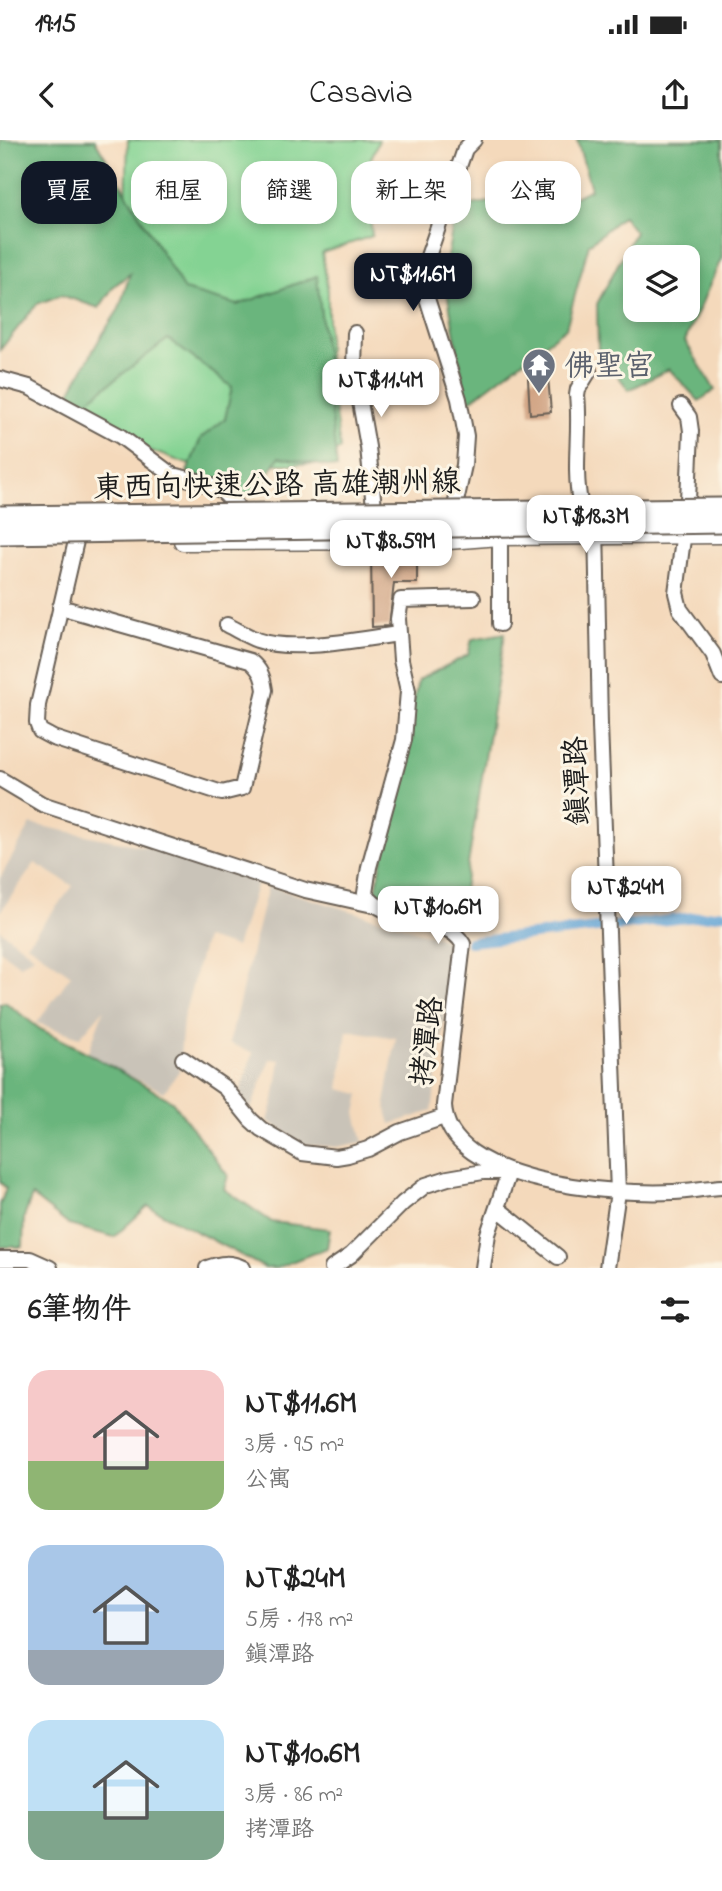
<!DOCTYPE html>
<html lang="zh-TW">
<meta charset="utf-8">
<style>
body{margin:0;font-family:"Indie Flower","LXGW WenKai TC",sans-serif;background:#f6f6f6;color:#222;height:100vh;display:flex;flex-direction:column;font-size:26px;white-space:nowrap}
*{box-sizing:border-box;margin:0}
p{font-size:23px;color:#767676}
.icon{flex:none;width:38px;height:38px;fill:none;stroke:currentColor;stroke-width:2;stroke-linecap:round;stroke-linejoin:round}
.map{position:relative;height:1128px;overflow:hidden}
.sheet{display:flex;flex-direction:column;background:#fff;flex:1}
.sheet>*{flex:none}
.top-card{position:absolute;left:21px;top:21px;width:681px;height:63px;display:flex;gap:14px}
.controls{position:absolute;left:623px;top:105px;display:grid;gap:14px}
.controls a{display:grid;place-items:center;width:77px;height:77px;border-radius:14px;background:#fff;box-shadow:0 4px 10px #0003;font-size:35px}
.price{position:absolute;translate:-50% -60px;padding:0 16px;border-radius:14px;background:#fff;color:#222;font-size:23px;line-height:46px;filter:drop-shadow(0 2px 4px #0008)}
.price::after{content:'';position:absolute;left:50%;top:42px;width:21px;height:16px;margin-left:-10px;background:inherit;clip-path:polygon(0 0,100% 0,50% 100%)}
.price.active{background:#111827;color:#fff}
ul{padding:0;list-style:none}
li{display:flex;align-items:center;gap:21px;height:175px;padding:0 28px}
li span{display:grid;place-items:center;flex:none;width:196px;height:140px;border-radius:21px;color:#555}
li>.icon{margin-inline-start:auto}
span .icon{width:84px;height:84px;fill:#fffc;stroke-width:1}
li b{font-size:30px}
h2{display:flex;justify-content:space-between;align-items:center;height:84px;padding:0 28px;font-size:30px}
.pill{padding:0 24px;border-radius:21px;background:#fff;box-shadow:0 4px 10px #0003;font-size:24px;line-height:63px}
.pill.active{background:#111827;color:#fff}
.status{display:flex;justify-content:space-between;align-items:center;height:49px;padding:0 35px;background:#fff;direction:ltr}
.status svg{height:19px;fill:currentColor}
header{display:flex;justify-content:space-between;align-items:center;height:91px;padding:0 28px;background:#fff;font-size:32px;font-weight:600}
.map>svg:first-child{display:block}
.industrial{fill:#c9c3b8}
.green{fill:#84d393;stroke:#507858;stroke-width:2}
.forest{fill:#6bb57d;stroke:#44684c;stroke-width:2;fill-rule:evenodd}
.lines{fill:none;stroke-linecap:round;stroke-linejoin:round}
.canal{stroke:#61a3d5;stroke-width:10}
.building{fill:#d1a484}
.minor-casing{stroke:#685e54;stroke-width:18}
.major-casing{stroke:#685e54;stroke-width:21}
.minor{stroke:#fff;stroke-width:14}
.major{stroke:#fff;stroke-width:18}
.highway-bridge-casing{stroke:#685e54;stroke-width:23;stroke-linecap:butt}
.highway-bridge{stroke:#fff;stroke-width:19}
.labels{text-anchor:middle;stroke-width:6;stroke-linejoin:round;paint-order:stroke}
.worship-label{font-size:30px;fill:#5b616d;stroke:#fcf5e5;text-anchor:start}
.street-label{font-size:30px;fill:#1c1c1c;stroke:#fcf5e5}
</style>
<div class="status"><b>19:15</b><svg viewBox="0 0 49 12"><path d="M0 12V9h3v3zM5 12V6h3v6zM10 12V3h3v9zM15 12V0h3v12zM26 1h20v11H26zM47 4h2v5h-2z"/></svg></div>
<header><svg class="icon" aria-label="back" viewBox="0 0 24 24"><path d="M15 5l-7 7 7 7"/></svg>Casavia<svg class="icon" aria-label="share" viewBox="0 0 24 24"><path d="M12 15V3M7 8l5-5 5 5M5 13v7h14v-7"/></svg></header>
<div class="map">
<svg width="722" height="1128" viewBox="0 0 722 1128">
<rect width="100%" height="100%" fill="#fcf5e5"/>
<filter id="ink" filterUnits="userSpaceOnUse"><feTurbulence type="fractalNoise" baseFrequency=".0143" numOctaves="2"/><feDisplacementMap in="SourceGraphic" scale="14" xChannelSelector="R" yChannelSelector="G"/><feConvolveMatrix kernelMatrix="1 2 1 2 8 2 1 2 1" color-interpolation-filters="sRGB"/></filter>
<filter id="wash" filterUnits="userSpaceOnUse"><feTurbulence type="fractalNoise" baseFrequency=".00686" numOctaves="4" result="noise"/><feDisplacementMap in="SourceGraphic" scale="28" xChannelSelector="R" yChannelSelector="G"/><feGaussianBlur stdDeviation="1.57" result="paint"/><feColorMatrix in="noise" values="0 0 0 0 0 0 0 0 0 0 0 0 0 0 0 0 0 1.4 0 .05"/><feComposite in="paint" operator="in"/></filter>
<g filter="url(#wash)">
<rect width="100%" height="100%" fill="#f4d9bb"/>
<path class="industrial" d="M31 684 150 708 258 741 236 807 205 798 183 879 179 931 164 952 87 916 104 869 80 897 37 883 71 835 27 804 73 746 35 723 0 772V738Z
M268 746 444 799 453 813 432 971 391 984 385 964 396 898 347 890 339 949 360 954 356 973 363 1002 337 1007 304 1005 268 981 274 960 280 920 270 919 251 969 239 954 253 913 229 903Z
M0 790 34 816 20 825 0 810Z"/>
<path class="green" d="M128 0H379L366 30 372 96 322 113 328 151V224L340 309 318 324H274L234 341 146 309 75 261 129 203 161 162 126 65Z"/>
<path class="forest" d="M0 0H95L184 150 238 165 317 136 337 328 279 317 256 355 235 353 187 332 201 298 225 279 232 247 168 199 86 262 68 256 100 198 119 169 130 134 114 146 99 168 61 155 37 164 0 210Z
M577 0H722V117L685 201 715 250 699 261 669 229 629 250 598 210 597 164 635 92 623 76 589 104 566 188 467 263 444 135 456 67 524 57 537 76 591 49ZM635 117H688V170H635Z
M505 493 460 775 385 760 376 751 418 540 468 515 472 499Z
M5 862 40 889 82 910 172 961 228 1036 224 1049 272 1082 330 1089 327 1108 276 1128H265L148 1066 114 1097 69 1085 32 1056 24 1077 23 1107H0V1065L6 1048 0 1042V864Z"/>
<g class="lines">
<path class="canal" d="M470 802 722 774"/>
</g>
<g id="blocks">
<path class="building" d="M548 237 551 272 530 274 528 239Z
M428 411V423H417V443H394L389 486 372 487 371 412Z"/>
</g>
</g>
<g filter="url(#ink)">
<use href="#blocks" fill-opacity="0" stroke="#685e54" stroke-width="2"/>
<g class="lines">
<g class="minor-casing">
<path id="minor" d="M355 193 354 228 368 307 374 367
M0 239 29 247 120 296 172 335 198 341 221 350 237 366
M681 266 689 277 691 291 688 360 676 453 680 469 713 514 722 537
M580 362C573 326 581 291 577 255L578 249 589 231
M452 380 464 325 466 296 459 259 425 152V125L465 9 474 0
M596 385 600 585 618 1052 607 1128
M500 396V484
M473 458 401 460 398 479 401 520 408 551 404 600 369 727 365 753C386 787 445 772 463 804L444 965C446 1044 616 1055 674 1052 690 1051 706 1048 722 1047
M60 467 250 521C261 530 263 537 265 550L242 648 222 653 53 598 40 591 37 583 38 565 76 401
M227 485C237 490 247 496 257 500 294 513 360 499 399 494
M0 639 42 664 305 750 373 765
M183 919 225 948 251 980 261 989 302 1013 336 1017 348 1015 368 1009 400 992 444 977
M497 1068 558 1117
M0 1119H30L50 1128
M207 1128C221 1123 230 1122 243 1128
M332 1128 351 1115 403 1063 426 1045 448 1038 483 1032H509L488 1094 483 1128"/>
</g>
<g class="major-casing">
<path id="major" d="M183 401 448 400 500 396 722 394"/>
</g>
<use href="#minor" class="minor"/>
<use href="#major" class="major"/>
<g class="highway-bridge-casing">
<path id="highway-bridge" d="M0 376 722 368
M0 394 722 383"/>
</g>
<use href="#highway-bridge" class="highway-bridge"/>
</g>
</g>
<defs>
<g id="temple-pin" transform="scale(1.75)"><path d="M0 17L-7.5 6A9.5 9.5 0 1 1 7.5 6Z" fill="#6b7280" stroke="#fcf5e5"/><path d="M0-6L5-2H3V0L6.5 2.5H4V6H1.5V3h-3V6H-4V2.5H-6.5L-3 0V-2H-5Z" fill="#fff"/></g>
</defs>
<g fill-rule="evenodd">
<use href="#temple-pin" x="539" y="225"/>
</g>
<g class="labels">
<g class="worship-label">
<text x="564" y="235">佛聖宮</text>
</g>
<g class="street-label">
<text transform="translate(277 344) rotate(-1)" y="10">東西向快速公路 高雄潮州線</text>
<text transform="translate(576 641) rotate(-92)" y="10">鎮潭路</text>
<text transform="translate(426 901) rotate(-83)" y="10">拷潭路</text>
</g>
</g>
</svg>
<div class="controls">
<a><svg class="icon" aria-label="layers" viewBox="0 0 24 24"><path d="M12 4l9 5-9 5-9-5zM3 14l9 5 9-5"/></svg></a>
</div>
<b class="price active" style="left:413px;top:173px">NT$11.6M</b>
<b class="price" style="left:381px;top:279px">NT$11.4M</b>
<b class="price" style="left:586px;top:415px">NT$18.3M</b>
<b class="price" style="left:391px;top:440px">NT$8.59M</b>
<b class="price" style="left:626px;top:786px">NT$24M</b>
<b class="price" style="left:438px;top:806px">NT$10.6M</b>
<div class="top-card">
<a class="pill active">買屋</a>
<a class="pill">租屋</a>
<a class="pill">篩選</a>
<a class="pill">新上架</a>
<a class="pill">公寓</a>
</div>
</div>
<section class="sheet">
<h2>6筆物件<svg class="icon" aria-label="filters" viewBox="0 0 24 24"><path d="M4 7h16M4 17h16"/><circle cx="9" cy="7" r="2"/><circle cx="15" cy="17" r="2"/></svg></h2>
<ul>
<li><span style="background:linear-gradient(#f6c9c9 65%,#8fb573 0)"><svg class="icon" aria-label="home" viewBox="0 0 24 24"><path d="M3 11l9-7 9 7M6 9v11h12V9"/></svg></span><div><b>NT$11.6M</b><p>3房 · 95 m²</p><p>公寓</p></div></li>
<li><span style="background:linear-gradient(#a9c7e8 75%,#9aa5b1 0)"><svg class="icon" aria-label="home" viewBox="0 0 24 24"><path d="M3 11l9-7 9 7M6 9v11h12V9"/></svg></span><div><b>NT$24M</b><p>5房 · 178 m²</p><p>鎮潭路</p></div></li>
<li><span style="background:linear-gradient(#bfe0f5 65%,#7fa58c 0)"><svg class="icon" aria-label="home" viewBox="0 0 24 24"><path d="M3 11l9-7 9 7M6 9v11h12V9"/></svg></span><div><b>NT$10.6M</b><p>3房 · 86 m²</p><p>拷潭路</p></div></li>
</ul>
</section>
